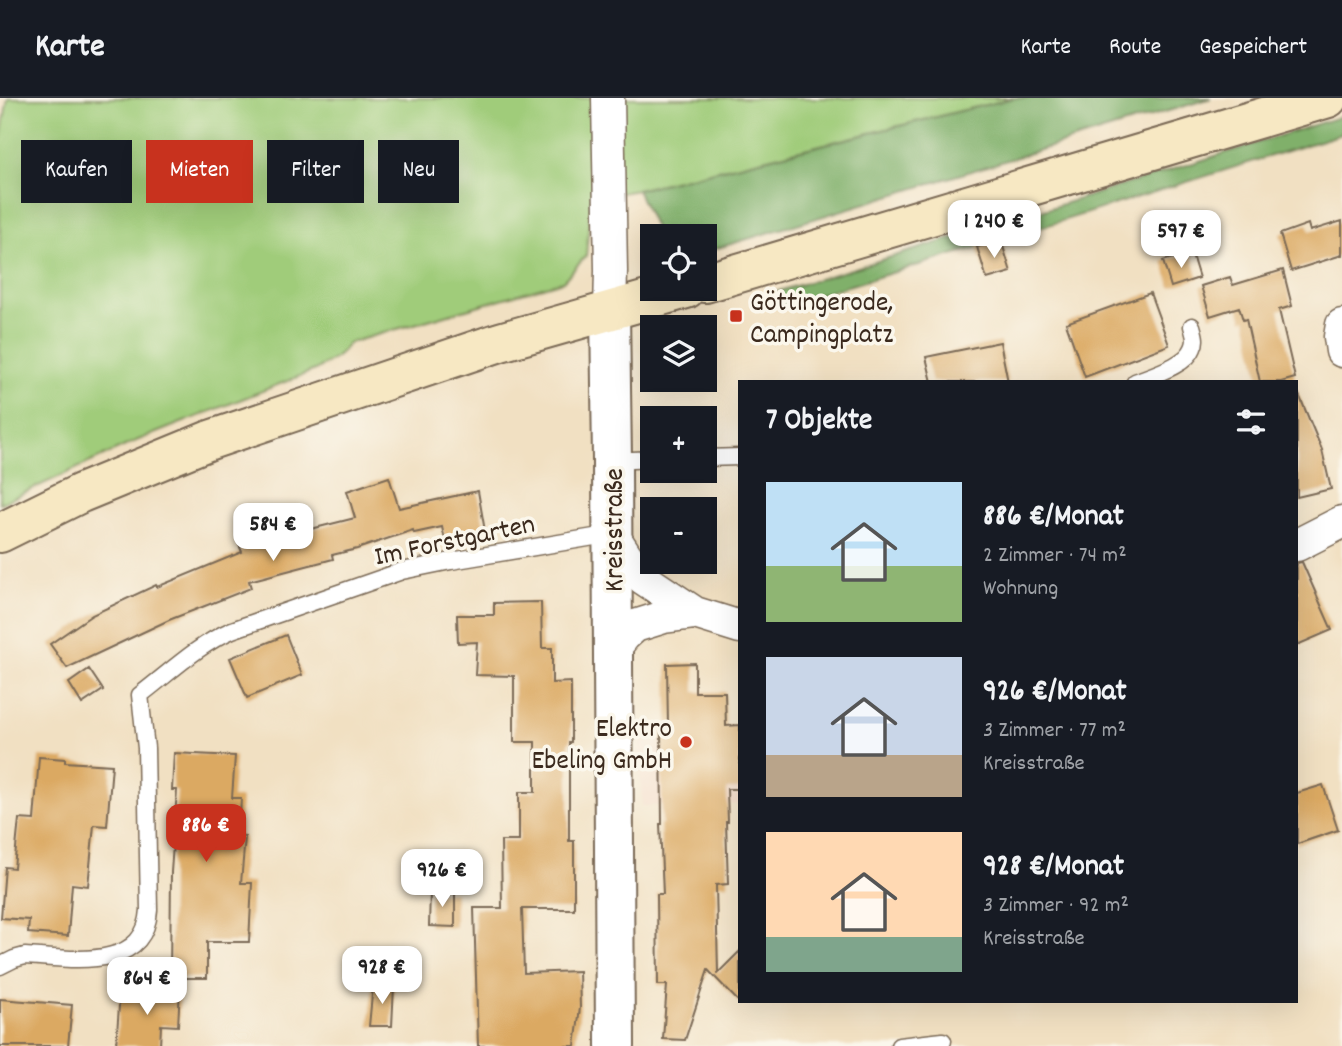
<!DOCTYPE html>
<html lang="de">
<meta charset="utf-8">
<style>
body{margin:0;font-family:Dekko,sans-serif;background:#20242c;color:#f1f3f6;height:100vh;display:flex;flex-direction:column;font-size:26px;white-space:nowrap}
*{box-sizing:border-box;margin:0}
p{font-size:23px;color:#9ea1a6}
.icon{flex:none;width:38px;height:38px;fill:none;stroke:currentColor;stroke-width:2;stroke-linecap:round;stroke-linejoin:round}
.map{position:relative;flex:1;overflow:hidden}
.drawer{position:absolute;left:738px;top:282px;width:560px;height:623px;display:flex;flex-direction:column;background:#171b24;border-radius:0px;box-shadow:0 7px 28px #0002}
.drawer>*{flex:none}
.guide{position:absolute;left:21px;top:42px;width:612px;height:63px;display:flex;gap:14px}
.buttons{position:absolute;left:640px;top:126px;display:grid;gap:14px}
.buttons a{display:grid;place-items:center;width:77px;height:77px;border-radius:0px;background:#171b24;box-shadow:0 7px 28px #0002;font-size:35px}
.price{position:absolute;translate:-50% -60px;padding:0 16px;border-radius:14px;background:#fff;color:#222;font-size:23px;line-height:46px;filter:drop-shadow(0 2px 4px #0008)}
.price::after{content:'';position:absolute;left:50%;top:42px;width:21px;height:16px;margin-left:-10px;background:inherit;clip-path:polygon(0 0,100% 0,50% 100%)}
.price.on{background:#c8321e;color:#fff}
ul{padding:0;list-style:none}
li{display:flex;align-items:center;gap:21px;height:175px;padding:0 28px}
li span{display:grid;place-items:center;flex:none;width:196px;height:140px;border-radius:0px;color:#555}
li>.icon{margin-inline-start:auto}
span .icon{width:84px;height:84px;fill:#fffc;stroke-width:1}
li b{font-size:30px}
h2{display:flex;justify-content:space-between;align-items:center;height:84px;padding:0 28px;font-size:30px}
.pill{padding:0 24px;border-radius:0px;background:#171b24;box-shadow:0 7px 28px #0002;font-size:24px;line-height:63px}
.pill.on{background:#c8321e;color:#fff}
header{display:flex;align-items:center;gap:42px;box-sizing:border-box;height:98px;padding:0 35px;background:#171b24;border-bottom:2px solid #363941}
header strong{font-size:33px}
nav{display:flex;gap:38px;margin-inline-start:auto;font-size:24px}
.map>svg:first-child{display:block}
.built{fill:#f3d4bf}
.green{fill:#a0cc7a;stroke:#6e7b4c;stroke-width:2}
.forest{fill:#80b06a;stroke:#5e6d44;stroke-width:2}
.building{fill:#dba962}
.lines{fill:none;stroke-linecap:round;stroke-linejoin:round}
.service-casing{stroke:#7b6a57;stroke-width:19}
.minor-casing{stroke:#7b6a57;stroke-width:35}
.tertiary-casing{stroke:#7b6a57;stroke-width:42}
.secondary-casing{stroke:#7b6a57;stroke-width:42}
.service{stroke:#fff;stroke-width:16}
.minor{stroke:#fff;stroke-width:32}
.tertiary{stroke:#fff;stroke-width:38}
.secondary{stroke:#f7e8c3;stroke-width:38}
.poi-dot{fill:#c8321e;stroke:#fbf7ec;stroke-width:2.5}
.labels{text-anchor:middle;stroke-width:7;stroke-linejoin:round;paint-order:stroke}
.poi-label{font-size:28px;fill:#3b2a1e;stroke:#fbf7ec;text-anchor:start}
.street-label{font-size:28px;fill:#3b2a1e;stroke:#fbf7ec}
</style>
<header>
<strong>Karte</strong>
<nav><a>Karte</a><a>Route</a><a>Gespeichert</a></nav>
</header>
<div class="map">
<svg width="1342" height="948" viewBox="0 0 1342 948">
<rect width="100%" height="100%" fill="#fbf7ec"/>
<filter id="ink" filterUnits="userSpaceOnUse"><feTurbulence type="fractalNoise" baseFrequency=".0143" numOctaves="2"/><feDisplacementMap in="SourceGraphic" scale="14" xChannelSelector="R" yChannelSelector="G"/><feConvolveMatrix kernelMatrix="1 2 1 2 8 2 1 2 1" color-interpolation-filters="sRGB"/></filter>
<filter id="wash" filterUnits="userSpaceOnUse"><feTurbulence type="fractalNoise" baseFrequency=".00686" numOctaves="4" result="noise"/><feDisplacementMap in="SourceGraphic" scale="28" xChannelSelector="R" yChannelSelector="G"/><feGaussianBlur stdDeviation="1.57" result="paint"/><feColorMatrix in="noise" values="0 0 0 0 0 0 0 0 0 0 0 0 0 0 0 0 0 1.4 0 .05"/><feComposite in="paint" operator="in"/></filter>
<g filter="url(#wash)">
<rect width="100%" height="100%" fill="#f1e0c2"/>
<path class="built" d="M740 627V706L642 708 638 629Z"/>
<path class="green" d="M8 0H1014L637 92 591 100 586 158 563 183 349 245 337 259 315 272 136 343 0 406V45Z"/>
<path class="forest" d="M1014 0H1211L705 154V138H659L637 92Z
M1342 18V36L939 161 780 208 776 194 1006 124Z"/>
<g id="blocks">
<path class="building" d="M1342 123V157L1291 173 1280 136 1308 126 1310 133Z
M1001 142 1011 174 987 181 977 149Z
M1191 154 1199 180 1171 189 1163 163Z
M1283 172 1292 208 1279 212 1295 280 1281 284H1260L1246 221 1243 222 1239 209 1210 218 1201 188 1230 179 1233 187Z
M1150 195 1169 247 1085 279 1066 225Z
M1000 244 1008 284H932L926 259Z
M1297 292 1322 352 1331 391 1297 399Z
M389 379 399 410 478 393 486 439 446 446 442 429 414 435 413 432 357 451 332 457 333 461 249 483 251 490 169 522 67 570 50 546 92 517 156 487 157 489 242 454 239 447 277 436 275 426 303 419 307 432 355 420 347 393Z
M1302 464 1332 532 1297 547V465Z
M541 504 542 550H552V585L571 584V644H569V743H574V811H522L524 875 579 873 580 910 575 948H478L474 810H502L501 743H519V694H535V644H514V578L475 577 477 544 458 545 457 517H494V505Z
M286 537 302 577 247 600 230 560Z
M695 565V594H725L726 628 740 627V691H727L728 724H726L728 786 716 787 718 875 740 853V905L708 872 685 942 663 941 667 887H658L657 796H663L660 726H662L661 629H668L667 566Z
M89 571 103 592 82 606 69 585Z
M174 655 235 658 232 700H241L239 738 245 739 241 785H252L249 844H207V880H170L171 774 177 692H172Z
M39 659 65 661V664L112 667 107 728 94 727 88 788 72 786 68 838 28 835 29 822 1 820 5 769 14 770 19 721 34 722Z
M1323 687 1338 732 1297 746V695Z
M430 794H455V829L429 828Z
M373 887 394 888 392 928H369Z
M159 889 180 890 178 928 161 927 160 948H116L120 895 158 898Z
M0 901 72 907 68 948H0Z"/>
</g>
</g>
<g filter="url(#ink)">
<use href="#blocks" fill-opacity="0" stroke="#7b6a57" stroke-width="2"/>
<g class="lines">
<g class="service-casing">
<path id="service" d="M1135 284C1152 277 1187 267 1193 250 1197 242 1194 236 1192 228
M705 360 740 359
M612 363 653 361
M0 868 14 861 25 858C68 860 145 875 149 812L146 650 140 597C169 575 198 547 232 532L402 473 451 463 612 436
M899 948 943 943"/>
</g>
<g class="minor-casing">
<path id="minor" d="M608 0 611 173 610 212
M1342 227 1340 239 1342 253
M612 436 630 464 644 481 695 515
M1297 447 1342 424
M613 552 624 538 635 528 664 519 695 515 740 529"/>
</g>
<g class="tertiary-casing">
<path id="tertiary" d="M610 212 612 363 615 948"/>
</g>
<g class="secondary-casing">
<path id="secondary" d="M705 185 1328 0
M0 435 81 395 210 342 500 244 686 191"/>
</g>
<use href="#service" class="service"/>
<use href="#minor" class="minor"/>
<use href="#tertiary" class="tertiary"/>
<use href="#secondary" class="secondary"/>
</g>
</g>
<g class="poi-dot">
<rect x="729" y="211" width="14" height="14" rx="3.5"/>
<circle cx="686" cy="644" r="7"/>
</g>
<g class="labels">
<g class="poi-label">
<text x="750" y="212">Göttingerode,<tspan x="750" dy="32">Campingplatz</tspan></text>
<text x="672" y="638" text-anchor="end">Elektro<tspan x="672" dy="32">Ebeling GmbH</tspan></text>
</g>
<g class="street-label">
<text transform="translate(612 432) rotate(-90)" y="10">Kreisstraße</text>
<text transform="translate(454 440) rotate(-12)" y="10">Im Forstgarten</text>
</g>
</g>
</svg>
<div class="buttons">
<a><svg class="icon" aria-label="locate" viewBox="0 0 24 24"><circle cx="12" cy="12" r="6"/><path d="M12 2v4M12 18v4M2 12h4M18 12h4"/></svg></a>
<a><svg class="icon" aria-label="layers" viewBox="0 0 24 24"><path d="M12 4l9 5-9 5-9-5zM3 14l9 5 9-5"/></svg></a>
<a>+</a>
<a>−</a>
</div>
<b class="price" style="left:994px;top:162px">1 240 €</b>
<b class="price" style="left:1181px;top:172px">597 €</b>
<b class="price" style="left:273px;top:465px">584 €</b>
<b class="price on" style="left:206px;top:766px">886 €</b>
<b class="price" style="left:442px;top:811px">926 €</b>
<b class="price" style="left:382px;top:908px">928 €</b>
<b class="price" style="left:147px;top:919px">864 €</b>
<div class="guide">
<a class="pill">Kaufen</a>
<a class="pill on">Mieten</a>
<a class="pill">Filter</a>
<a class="pill">Neu</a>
</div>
<section class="drawer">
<h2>7 Objekte<svg class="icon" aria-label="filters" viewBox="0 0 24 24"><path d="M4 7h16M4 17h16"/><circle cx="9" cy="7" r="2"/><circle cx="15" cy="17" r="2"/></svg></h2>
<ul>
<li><span style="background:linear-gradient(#bfe0f5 60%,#8fb573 0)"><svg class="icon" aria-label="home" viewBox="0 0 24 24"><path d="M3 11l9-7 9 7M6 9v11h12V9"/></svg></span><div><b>886 €/Monat</b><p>2 Zimmer · 74 m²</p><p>Wohnung</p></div></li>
<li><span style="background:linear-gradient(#c9d6e8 70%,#b9a48a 0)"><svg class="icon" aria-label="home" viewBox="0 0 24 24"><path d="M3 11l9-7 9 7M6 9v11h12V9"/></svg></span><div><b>926 €/Monat</b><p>3 Zimmer · 77 m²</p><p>Kreisstraße</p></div></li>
<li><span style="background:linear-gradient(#ffd9b3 75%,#7fa58c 0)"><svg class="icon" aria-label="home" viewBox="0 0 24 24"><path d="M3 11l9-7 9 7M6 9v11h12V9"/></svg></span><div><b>928 €/Monat</b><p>3 Zimmer · 92 m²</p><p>Kreisstraße</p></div></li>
</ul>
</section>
</div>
